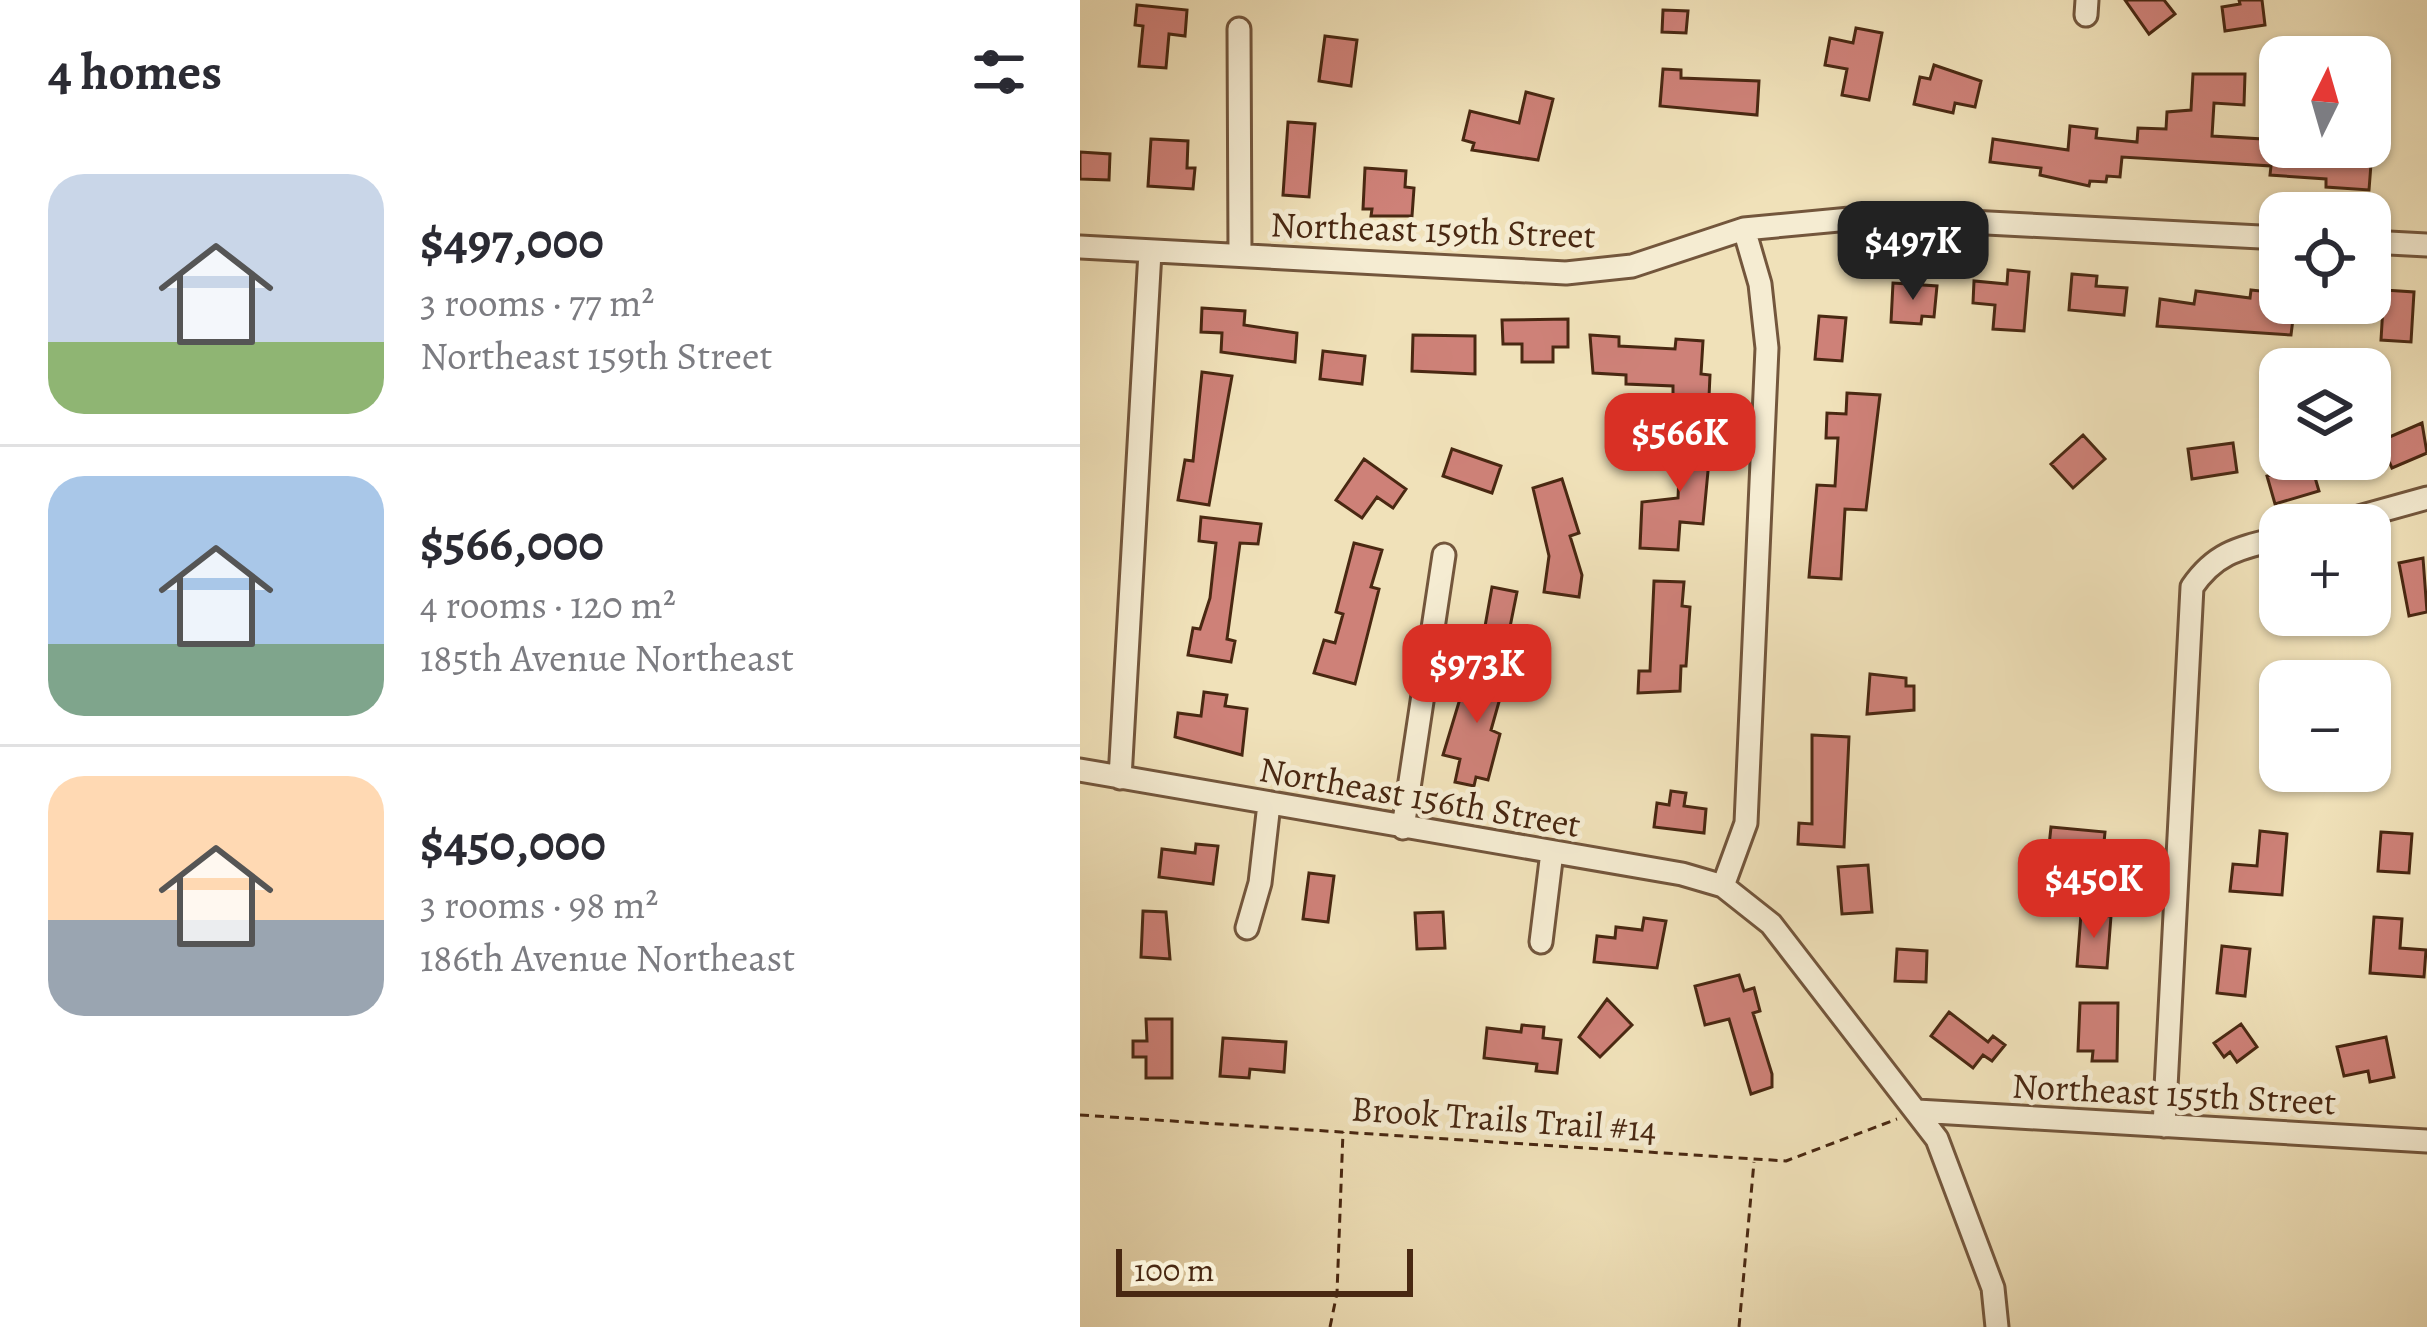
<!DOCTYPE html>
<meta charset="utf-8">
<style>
body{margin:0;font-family:Alegreya,serif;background:#f7f7f7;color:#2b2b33;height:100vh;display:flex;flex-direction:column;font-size:45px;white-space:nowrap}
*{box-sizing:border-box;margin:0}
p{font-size:39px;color:#7c7c81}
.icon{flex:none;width:66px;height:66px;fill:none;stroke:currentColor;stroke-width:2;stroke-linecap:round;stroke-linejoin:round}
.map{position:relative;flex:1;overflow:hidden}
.side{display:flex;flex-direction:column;background:#fff;width:1080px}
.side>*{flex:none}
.needle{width:78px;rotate:5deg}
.fabs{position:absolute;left:1179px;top:36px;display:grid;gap:24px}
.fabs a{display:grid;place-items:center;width:132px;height:132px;border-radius:24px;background:#fff;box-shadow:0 3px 9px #0004;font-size:60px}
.scale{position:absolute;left:36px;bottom:30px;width:297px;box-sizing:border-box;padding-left:12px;border:6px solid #492812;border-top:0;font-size:33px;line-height:42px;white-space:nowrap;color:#492812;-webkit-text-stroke:9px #f5ecd2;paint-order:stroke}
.price{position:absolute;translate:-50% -102px;padding:0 27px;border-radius:24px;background:#d93025;color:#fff;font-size:39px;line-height:78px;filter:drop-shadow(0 3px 6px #0008)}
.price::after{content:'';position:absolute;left:50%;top:72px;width:36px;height:27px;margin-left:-18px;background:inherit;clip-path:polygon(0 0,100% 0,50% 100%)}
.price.selected{background:#222;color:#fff}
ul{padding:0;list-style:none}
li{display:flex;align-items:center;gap:36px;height:300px;padding:0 48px}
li+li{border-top:3px solid #e1e1e2}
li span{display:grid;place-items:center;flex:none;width:336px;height:240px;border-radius:36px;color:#555}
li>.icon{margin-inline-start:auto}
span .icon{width:144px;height:144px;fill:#fffc;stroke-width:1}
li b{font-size:51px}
h2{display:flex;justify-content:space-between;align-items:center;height:144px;padding:0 48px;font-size:51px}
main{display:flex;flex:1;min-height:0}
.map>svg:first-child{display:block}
.building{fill:#ce8178;stroke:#492812;stroke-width:3}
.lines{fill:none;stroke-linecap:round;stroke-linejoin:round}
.minor-casing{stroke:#73563c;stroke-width:27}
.path{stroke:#492812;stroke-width:3;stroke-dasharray:9 6;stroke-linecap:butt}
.minor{stroke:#f5ecd2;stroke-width:21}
.labels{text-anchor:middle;stroke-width:10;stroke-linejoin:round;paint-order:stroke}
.street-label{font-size:36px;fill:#492812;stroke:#f5ecd2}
</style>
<main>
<section class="side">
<h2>4 homes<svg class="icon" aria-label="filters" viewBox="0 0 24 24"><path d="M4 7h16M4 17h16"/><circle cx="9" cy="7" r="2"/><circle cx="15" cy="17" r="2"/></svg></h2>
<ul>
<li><span style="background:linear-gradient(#c9d6e8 70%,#8fb573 0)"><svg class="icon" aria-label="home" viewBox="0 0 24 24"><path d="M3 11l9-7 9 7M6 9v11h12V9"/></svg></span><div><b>$497,000</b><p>3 rooms · 77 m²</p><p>Northeast 159th Street</p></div></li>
<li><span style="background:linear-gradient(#a9c7e8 70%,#7fa58c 0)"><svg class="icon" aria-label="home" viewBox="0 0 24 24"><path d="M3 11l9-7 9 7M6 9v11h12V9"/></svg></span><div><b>$566,000</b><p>4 rooms · 120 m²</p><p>185th Avenue Northeast</p></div></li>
<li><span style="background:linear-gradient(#ffd9b3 60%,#9aa5b1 0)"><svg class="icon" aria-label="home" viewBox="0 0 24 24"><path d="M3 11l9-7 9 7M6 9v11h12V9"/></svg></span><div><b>$450,000</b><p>3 rooms · 98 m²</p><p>186th Avenue Northeast</p></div></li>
</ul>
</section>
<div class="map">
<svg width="1347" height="1327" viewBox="0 0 1347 1327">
<rect width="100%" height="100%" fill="#f0e1b9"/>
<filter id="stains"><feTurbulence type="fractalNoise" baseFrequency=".00167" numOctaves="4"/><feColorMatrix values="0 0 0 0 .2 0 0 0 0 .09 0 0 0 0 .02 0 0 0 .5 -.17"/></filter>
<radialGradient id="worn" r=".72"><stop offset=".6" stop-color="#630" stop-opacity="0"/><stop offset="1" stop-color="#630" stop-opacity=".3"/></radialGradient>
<path class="building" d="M1045 0H1084L1095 14 1069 34Z
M1159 0H1182L1185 25 1145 31 1142 7 1160 4Z
M57 5 107 10 105 36 89 34 86 68 59 66 63 26 55 25Z
M583 10 608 11 606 33 582 32Z
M776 28 802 33 789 100 762 95 767 69 745 65 750 38 773 43Z
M245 36 277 40 271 86 239 81Z
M854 65 901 81 895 107 875 103 873 113 834 104 840 77 850 79Z
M583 69 601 70V78L679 81 677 115 580 106Z
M1113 74H1165L1164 105 1134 103 1132 136 1200 140V147H1214V155L1221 160 1291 164 1289 190 1246 187V179L1190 175 1191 166 1042 157 1040 177 1027 176 1026 182 1010 181 1009 186 960 175 961 168 910 162 913 139 988 150 990 126 1017 129 1016 138 1057 142 1058 128 1086 129 1087 112 1111 110Z
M446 92 473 99 458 160 392 150 394 143 383 140 390 111 439 123Z
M208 122 235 124 229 197 203 195Z
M71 139 108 141 107 168H115L113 189 68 186Z
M0 152 30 154 29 180 0 179Z
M285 168 326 171 325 187 334 188 332 216H291L292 209H283Z
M928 270 949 272 944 331 913 329 915 305 893 303 894 281 927 284Z
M992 274 1017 276 1016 286 1047 288 1044 315 989 310Z
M813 283 857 286 854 317 842 316 841 324 811 322Z
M1171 290 1200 293V303H1215L1211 335 1077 326 1080 299 1114 304 1116 291 1170 298Z
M1304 290 1334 292 1331 342 1301 340Z
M122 308 165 311 164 325 217 333 215 362 141 352 142 333 121 332Z
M739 316 766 318 762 361 735 359Z
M488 319V347H473V362H442V344H423L422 320Z
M333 335 395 336V374L332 371Z
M510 335 539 337V346L595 349 596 339 623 341 621 374 630 375 629 397 593 395V386L546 384V375L513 373Z
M243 351 285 356 282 384 240 379Z
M122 372 152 376 129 505 98 500 105 460 113 461Z
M767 393 800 395 786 510 765 509 761 579 729 577 737 485 755 486 758 438H746L747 413 766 414Z
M1342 423 1347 453 1312 468 1300 441Z
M601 428 632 429 623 524 600 522 598 550 560 548 562 502 598 498Z
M1003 435 1025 459 993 488 971 464Z
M1153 443 1157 472 1112 479 1108 449Z
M372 449 421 466 412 493 363 476Z
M284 459 326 489 313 508 297 497 282 518 256 500Z
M1231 464 1239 491 1195 504 1187 476Z
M482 479 499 533 490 536 502 575 499 597 464 592 469 556 453 488Z
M121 517 181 524 178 544 160 543 147 639 155 641 151 662 108 655 113 628 120 629 130 598 136 543 119 541Z
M274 543 302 550 291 587 299 589 275 684 234 673 244 640 255 643 263 614 256 612Z
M1343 558 1347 612 1329 616 1319 563Z
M574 581 604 582 602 606 610 607 606 666H601L600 691 558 693 559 671H570Z
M412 587 437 592 428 637 404 632Z
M401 662 428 670 411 730 420 734 408 780 396 777 394 786 375 782 380 759 363 755 382 692 392 695Z
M790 674 826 678V686H834V710L787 714Z
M124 692 147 695 145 706 167 709 162 755 95 737 98 713 121 716Z
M732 735 769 737 764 847 718 844 719 823 732 824Z
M591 791 606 793 604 806 626 809 624 833 574 827 577 803 589 805Z
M971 827 1025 832 1023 853 1000 851 998 877 966 874Z
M1180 831 1207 834 1202 895 1150 891 1153 864 1177 866Z
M1301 832 1332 834 1329 873 1298 871Z
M116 844 138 846 133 884 79 877 82 849 115 853Z
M788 865 792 912 762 914 758 867Z
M229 873 254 876 248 922 223 919Z
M63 911 86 912 90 959 61 957Z
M363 912 365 948 337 949 335 913Z
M1001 914 1031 916 1027 968 997 966Z
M1294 917 1322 919 1320 948 1346 950 1344 977 1290 973Z
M564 918 586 921 577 968 514 962 517 936 535 938 536 927 562 930Z
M1142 946 1170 949 1165 996 1137 993Z
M817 949 847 951 846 982 815 981Z
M659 975 664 991 674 988 680 1011 673 1013 692 1074V1087L671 1094 649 1019 625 1025 615 986Z
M527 999 552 1025 520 1057 499 1037Z
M1000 1003H1038L1037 1061H1012L1013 1051H998Z
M869 1012 908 1042 913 1036 925 1045 912 1061 903 1055 893 1068 851 1036Z
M66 1019H92V1078H66V1057H53V1041H67Z
M1161 1024 1177 1047 1157 1062 1150 1052 1144 1057 1134 1043Z
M442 1025 464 1027 463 1038 481 1040 477 1073 456 1071 457 1064 404 1058 407 1028 441 1032Z
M1306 1037 1314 1077 1290 1082 1288 1071 1264 1076 1257 1047Z
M143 1038 206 1042 204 1072 170 1069 169 1078 140 1076Z"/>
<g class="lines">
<g class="minor-casing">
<path id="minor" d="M1006 15 1007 0
M159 29 160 254
M1290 242 1347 245
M0 247 486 273 552 266 664 229 791 217 1200 238
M1250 525 1347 498
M0 770 602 874 643 886 691 924 857 1139 913 1288 917 1327
M40 778 70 252
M323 828 364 555
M643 886 666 823 687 348 680 284 664 229
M167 928 180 883 189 804
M461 942 472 852
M837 1111 1347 1141
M1084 1126 1112 587C1136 552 1160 548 1200 538"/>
</g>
<path class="path" d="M0 1115 706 1161 817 1119
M250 1327 257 1293 263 1132
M659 1327 674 1162"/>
<use href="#minor" class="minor"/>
</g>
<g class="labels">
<g class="street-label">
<text transform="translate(353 229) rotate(2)" y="13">Northeast 159th Street</text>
<text transform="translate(340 796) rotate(10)" y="13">Northeast 156th Street</text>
<text transform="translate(1094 1093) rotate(3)" y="13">Northeast 155th Street</text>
<text transform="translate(424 1118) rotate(4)" y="13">Brook Trails Trail #14</text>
</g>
</g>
<rect width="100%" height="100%" filter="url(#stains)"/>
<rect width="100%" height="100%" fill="url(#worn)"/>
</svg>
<div class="fabs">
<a><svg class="needle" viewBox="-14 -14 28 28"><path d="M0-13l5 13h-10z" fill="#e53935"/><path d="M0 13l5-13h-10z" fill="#7c7c81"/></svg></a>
<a><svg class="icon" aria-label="locate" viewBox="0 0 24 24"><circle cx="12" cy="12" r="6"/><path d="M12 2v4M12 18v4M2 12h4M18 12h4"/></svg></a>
<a><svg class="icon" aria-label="layers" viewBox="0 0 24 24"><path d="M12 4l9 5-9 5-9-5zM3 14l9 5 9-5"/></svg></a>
<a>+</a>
<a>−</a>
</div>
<div class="scale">100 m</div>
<b class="price selected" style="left:833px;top:303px">$497K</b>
<b class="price" style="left:600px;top:495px">$566K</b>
<b class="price" style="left:397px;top:726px">$973K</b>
<b class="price" style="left:1014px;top:941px">$450K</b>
</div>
</main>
